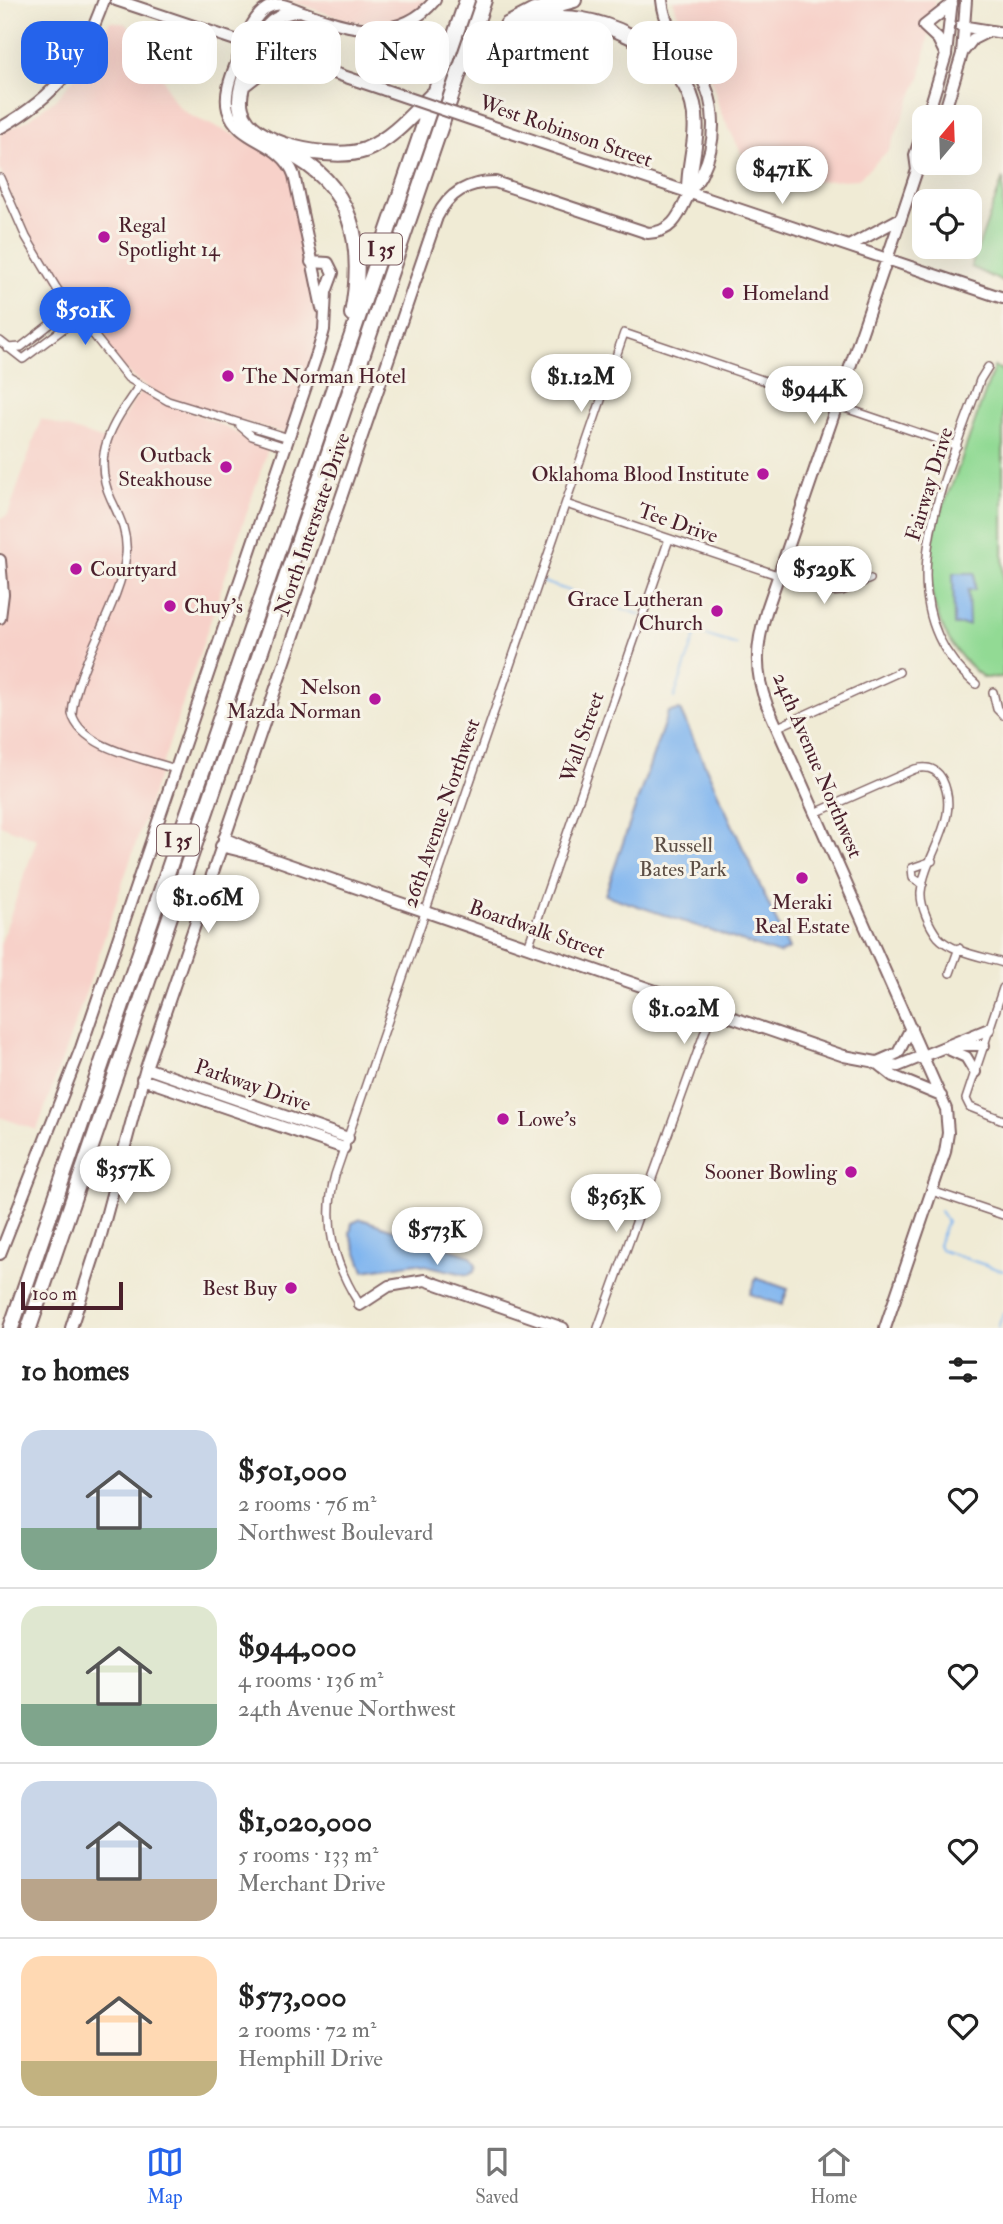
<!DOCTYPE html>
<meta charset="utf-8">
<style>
body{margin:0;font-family:"IM FELL Double Pica",serif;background:#f2f2f2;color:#222;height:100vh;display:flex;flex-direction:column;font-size:26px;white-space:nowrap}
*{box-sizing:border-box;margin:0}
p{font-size:23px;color:#767676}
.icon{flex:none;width:38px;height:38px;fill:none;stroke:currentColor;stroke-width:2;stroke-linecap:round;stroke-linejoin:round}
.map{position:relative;height:1328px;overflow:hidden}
.details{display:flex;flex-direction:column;background:#fff;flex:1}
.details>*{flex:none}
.top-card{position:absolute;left:21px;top:21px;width:962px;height:63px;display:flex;gap:14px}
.needle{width:46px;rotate:19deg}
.controls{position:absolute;left:912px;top:105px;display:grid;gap:14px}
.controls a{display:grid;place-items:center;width:70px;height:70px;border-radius:14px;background:#fff;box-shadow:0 7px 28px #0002;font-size:35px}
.scale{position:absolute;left:21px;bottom:18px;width:102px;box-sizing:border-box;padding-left:7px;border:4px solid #4a1f2b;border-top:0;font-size:19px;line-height:24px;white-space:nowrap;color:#4a1f2b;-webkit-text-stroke:5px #f7f3e8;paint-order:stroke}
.price{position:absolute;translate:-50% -60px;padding:0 16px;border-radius:24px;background:#fff;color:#222;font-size:23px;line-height:46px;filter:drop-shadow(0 2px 4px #0008)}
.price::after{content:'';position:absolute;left:50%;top:42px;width:21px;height:16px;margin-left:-10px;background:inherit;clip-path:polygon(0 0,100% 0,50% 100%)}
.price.current{background:#2563eb;color:#fff}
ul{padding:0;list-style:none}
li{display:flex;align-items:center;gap:21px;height:175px;padding:0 21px}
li+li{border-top:2px solid #e0e0e0}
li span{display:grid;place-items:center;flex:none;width:196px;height:140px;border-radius:21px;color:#555}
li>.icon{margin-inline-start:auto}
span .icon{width:84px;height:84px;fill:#fffc;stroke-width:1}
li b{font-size:30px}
h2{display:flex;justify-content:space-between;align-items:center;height:84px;padding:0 21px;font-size:30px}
.pill{padding:0 24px;border-radius:21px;background:#fff;box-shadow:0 7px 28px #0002;font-size:24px;line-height:63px}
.pill.current{background:#2563eb;color:#fff}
.tab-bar{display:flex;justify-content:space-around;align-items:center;height:98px;border-top:2px solid #e0e0e0;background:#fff;font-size:19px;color:#767676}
.tab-bar a{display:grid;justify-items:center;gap:4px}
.tab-bar .current{color:#2563eb}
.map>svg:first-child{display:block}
.built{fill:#f7d1c9}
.green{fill:#92da94;stroke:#6e7c60;stroke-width:2}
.water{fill:#81b6ef;stroke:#666a8d;stroke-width:2}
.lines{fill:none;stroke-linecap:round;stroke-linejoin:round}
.stream{stroke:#81b6ef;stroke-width:2}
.street-casing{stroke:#846666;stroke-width:10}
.secondary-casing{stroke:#846666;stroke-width:14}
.highway-casing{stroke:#846666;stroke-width:18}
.street{stroke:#fff;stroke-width:7}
.secondary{stroke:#fff;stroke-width:10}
.highway{stroke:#fff;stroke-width:14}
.secondary-bridge-casing{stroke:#846666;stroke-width:14;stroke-linecap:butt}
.secondary-bridge{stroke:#fff;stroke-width:10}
.poi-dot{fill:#b5179e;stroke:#f7f3e8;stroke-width:2.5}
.labels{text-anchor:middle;stroke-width:6;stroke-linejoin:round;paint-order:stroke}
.shield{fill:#f7f3e8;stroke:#7e5f64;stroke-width:2}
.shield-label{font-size:19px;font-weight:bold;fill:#4a1f2b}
.street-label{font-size:21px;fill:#4a1f2b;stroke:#f7f3e8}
.poi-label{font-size:21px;fill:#4a1f2b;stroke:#f7f3e8;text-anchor:start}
.park-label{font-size:21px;fill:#5c4e45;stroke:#f7f3e8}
</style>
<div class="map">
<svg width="1003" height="1328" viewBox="0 0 1003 1328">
<rect width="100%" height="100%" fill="#f7f3e8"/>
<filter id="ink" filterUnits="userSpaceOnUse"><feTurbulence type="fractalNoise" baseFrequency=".0143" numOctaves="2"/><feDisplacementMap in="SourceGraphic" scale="14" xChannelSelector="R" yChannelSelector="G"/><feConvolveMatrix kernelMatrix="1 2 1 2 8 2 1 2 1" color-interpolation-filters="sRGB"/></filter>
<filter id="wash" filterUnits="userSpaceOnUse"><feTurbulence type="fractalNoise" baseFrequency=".00686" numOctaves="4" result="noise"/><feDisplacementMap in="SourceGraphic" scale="28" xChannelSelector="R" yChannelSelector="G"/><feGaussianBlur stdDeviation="1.57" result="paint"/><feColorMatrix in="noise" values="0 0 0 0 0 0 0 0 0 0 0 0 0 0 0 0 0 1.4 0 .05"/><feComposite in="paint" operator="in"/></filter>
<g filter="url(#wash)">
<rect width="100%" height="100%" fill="#f0ebd5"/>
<path class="built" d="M287 0H430L414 15 383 25 352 22Z
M673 0H935L921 75 889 150 858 179 818 181 744 158 720 111 709 70 685 36Z
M110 21 126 24 136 33 159 69 171 97 180 108 193 117 275 152 291 172 323 327 288 434 202 410 155 393 135 380 121 366 48 270 8 190 0 169V134L28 120 59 96 85 65Z
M140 392 211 420 268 449 87 989 37 1130 0 1117V945L37 839 0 825V633L9 594 0 542V519L8 515 41 419 107 441Z"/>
<path class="green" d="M1003 178V282L971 267Z
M994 367 1003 370V677L984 678C939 644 921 590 934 535 939 512 950 490 958 469 970 435 982 401 994 367Z"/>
<path class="water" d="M953 573H975V590H968L969 625H954Z
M680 710 789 949 779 954 605 895 668 712Z
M361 1219 471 1256 476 1265 474 1272 468 1275 416 1263 364 1271 350 1234 352 1223Z
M756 1278 788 1289 782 1305 750 1294Z"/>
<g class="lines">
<path class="stream" d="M540 581 641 615
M646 617 737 645
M674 698 696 634
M940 1211 947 1221 938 1245 941 1250 1003 1271
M998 1328 1003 1313"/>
</g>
</g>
<g filter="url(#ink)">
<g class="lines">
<g class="street-casing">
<path id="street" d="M0 178 26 237 57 289 128 378 168 401 289 438
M0 341 23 359 79 317
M7 348 21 347 71 308
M139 386C114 422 90 454 111 499 120 518 128 533 126 555 120 606 76 665 72 714 82 749 144 758 175 769
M240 426 252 436 286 447
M566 504 828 592 842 591 870 579
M976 684C878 605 949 473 980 380L988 367
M993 692 997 709 1003 715
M778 727 899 672
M815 813 915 769C926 766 936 768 942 779 962 819 925 853 921 892 920 906 930 927 938 937 951 952 985 957 1003 963
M923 884 913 878 912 868 932 861
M528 947 669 539
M950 973 959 948
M1003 988 966 1099 970 1107 1003 1120
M932 1191 1003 1215
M360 1305C334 1264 322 1223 335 1175L624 333 957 446
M598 1328 713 1009"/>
</g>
<g class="secondary-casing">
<path id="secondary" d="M116 0 385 90
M924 26 938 39 946 55
M924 26 952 4
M961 26 1003 33
M256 47C264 21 274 16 299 11
M962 53 973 39 989 31
M282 56C276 40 270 27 283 13
M927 117 946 55 952 0
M943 117 962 54 966 0
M491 126 1003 298
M0 128C58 95 82 62 104 0
M917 170 915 155 924 127
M851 245 901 218
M322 308 294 175C281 140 238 143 228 110 223 91 234 70 240 53 246 38 252 17 267 8 281 0 290 8 303 12 349 29 399 44 435 0
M0 560 3 594 0 618
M224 838 267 857
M221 846 270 858 844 1056 898 1066 989 1029
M952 1045H984
M946 1048 966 1057 975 1072
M875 1063 898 1053 911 1028
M878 1064 893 1076 941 1096
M146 1068 348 1138
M142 1079 344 1148
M0 1254 81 1048 318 351 324 330 326 292 333 273 328 263 311 262
M360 1305 389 1286 425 1280 563 1328
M71 1328 101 1235 146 1068 437 217C449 192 468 182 495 182L648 233C673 232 679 215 688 196 691 188 699 181 702 173 717 143 717 104 700 75 685 49 665 32 662 0
M885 1328 945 1152 948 1133 946 1109 767 705C754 672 756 645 766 612L901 218 917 170 924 163"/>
</g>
<g class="highway-casing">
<path id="highway" d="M507 25 534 11 574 0
M256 47C250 65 236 91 241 109 249 147 335 161 365 150 392 139 412 115 432 95
M460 69C485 52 508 30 537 21 590 6 679 48 693 104 701 135 688 162 689 193
M245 83 263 69 301 62
M285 151C354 184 365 245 352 314
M11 1328 467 0
M29 1328 484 0"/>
</g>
<use href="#street" class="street"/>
<use href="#secondary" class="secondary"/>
<use href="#highway" class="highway"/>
<g class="secondary-bridge-casing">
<path id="secondary-bridge" d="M385 90 491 126"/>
</g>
<use href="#secondary-bridge" class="secondary-bridge"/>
</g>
</g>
<g class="poi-dot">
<circle cx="104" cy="237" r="7"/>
<circle cx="728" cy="293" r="7"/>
<circle cx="228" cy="376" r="7"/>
<circle cx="226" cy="467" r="7"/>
<circle cx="763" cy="474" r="7"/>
<circle cx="76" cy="569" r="7"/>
<circle cx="170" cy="606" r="7"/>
<circle cx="717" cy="611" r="7"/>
<circle cx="375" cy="699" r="7"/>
<circle cx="802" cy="878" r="7"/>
<circle cx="503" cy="1119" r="7"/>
<circle cx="851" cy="1172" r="7"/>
<circle cx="291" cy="1288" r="7"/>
</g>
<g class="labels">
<g class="shield">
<rect x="360" y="233.5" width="42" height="31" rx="5"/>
<rect x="157" y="824.5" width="42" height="31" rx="5"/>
</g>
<g class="shield-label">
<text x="381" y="256">I 35</text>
<text x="178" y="847">I 35</text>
</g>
<g class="street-label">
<text transform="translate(566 131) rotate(19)" y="7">West Robinson Street</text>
<text transform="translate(929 484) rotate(-73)" y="7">Fairway Drive</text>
<text transform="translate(678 523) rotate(19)" y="7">Tee Drive</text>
<text transform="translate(312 524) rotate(-71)" y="7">North Interstate Drive</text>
<text transform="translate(582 737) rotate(-71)" y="7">Wall Street</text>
<text transform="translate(818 765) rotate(67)" y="7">24th Avenue Northwest</text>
<text transform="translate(441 813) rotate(-71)" y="7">26th Avenue Northwest</text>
<text transform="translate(537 929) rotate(19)" y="7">Boardwalk Street</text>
<text transform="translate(253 1085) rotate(19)" y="7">Parkway Drive</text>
</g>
<g class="poi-label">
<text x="118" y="232">Regal<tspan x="118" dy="24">Spotlight 14</tspan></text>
<text x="742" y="300">Homeland</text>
<text x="242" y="383">The Norman Hotel</text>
<text x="212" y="462" text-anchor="end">Outback<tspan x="212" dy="24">Steakhouse</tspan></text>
<text x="749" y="481" text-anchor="end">Oklahoma Blood Institute</text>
<text x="90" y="576">Courtyard</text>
<text x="703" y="606" text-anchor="end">Grace Lutheran<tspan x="703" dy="24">Church</tspan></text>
<text x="184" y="613">Chuy's</text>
<text x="361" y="694" text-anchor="end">Nelson<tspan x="361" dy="24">Mazda Norman</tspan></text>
<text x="802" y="909" text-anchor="middle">Meraki<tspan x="802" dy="24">Real Estate</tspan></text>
<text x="517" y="1126">Lowe's</text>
<text x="837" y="1179" text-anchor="end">Sooner Bowling</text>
<text x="277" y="1295" text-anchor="end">Best Buy</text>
</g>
<g class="park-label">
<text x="683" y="852">Russell<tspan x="683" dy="24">Bates Park</tspan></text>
</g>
</g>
</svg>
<div class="controls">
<a><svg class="needle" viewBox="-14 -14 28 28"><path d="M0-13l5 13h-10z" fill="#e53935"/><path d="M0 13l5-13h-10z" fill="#767676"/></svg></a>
<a><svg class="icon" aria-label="locate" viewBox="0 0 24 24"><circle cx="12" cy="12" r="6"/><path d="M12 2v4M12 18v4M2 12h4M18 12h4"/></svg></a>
</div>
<div class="scale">100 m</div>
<b class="price" style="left:782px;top:206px">$471K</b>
<b class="price current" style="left:85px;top:347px">$501K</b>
<b class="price" style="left:581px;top:414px">$1.12M</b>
<b class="price" style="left:814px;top:426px">$944K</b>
<b class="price" style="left:824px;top:606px">$529K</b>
<b class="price" style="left:208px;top:935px">$1.06M</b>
<b class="price" style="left:684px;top:1046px">$1.02M</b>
<b class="price" style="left:125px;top:1206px">$357K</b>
<b class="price" style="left:616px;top:1234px">$363K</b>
<b class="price" style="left:437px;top:1267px">$573K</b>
<div class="top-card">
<a class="pill current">Buy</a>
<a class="pill">Rent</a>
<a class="pill">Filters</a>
<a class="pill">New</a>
<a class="pill">Apartment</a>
<a class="pill">House</a>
</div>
</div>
<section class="details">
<h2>10 homes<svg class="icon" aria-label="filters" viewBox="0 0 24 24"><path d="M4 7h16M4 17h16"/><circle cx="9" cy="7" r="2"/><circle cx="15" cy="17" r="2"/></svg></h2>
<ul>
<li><span style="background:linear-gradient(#c9d6e8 70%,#7fa58c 0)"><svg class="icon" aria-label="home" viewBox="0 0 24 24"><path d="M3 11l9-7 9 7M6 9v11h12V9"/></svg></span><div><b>$501,000</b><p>2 rooms · 76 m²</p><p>Northwest Boulevard</p></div><svg class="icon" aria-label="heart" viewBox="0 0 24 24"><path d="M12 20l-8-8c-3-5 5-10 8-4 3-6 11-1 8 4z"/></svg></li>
<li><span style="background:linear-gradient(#dfe7d0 70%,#7fa58c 0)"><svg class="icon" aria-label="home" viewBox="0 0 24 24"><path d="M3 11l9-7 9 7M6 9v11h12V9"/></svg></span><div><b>$944,000</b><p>4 rooms · 136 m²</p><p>24th Avenue Northwest</p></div><svg class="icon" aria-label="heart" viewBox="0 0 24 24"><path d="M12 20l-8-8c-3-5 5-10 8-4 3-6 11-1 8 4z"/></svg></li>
<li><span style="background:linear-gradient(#c9d6e8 70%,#b9a48a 0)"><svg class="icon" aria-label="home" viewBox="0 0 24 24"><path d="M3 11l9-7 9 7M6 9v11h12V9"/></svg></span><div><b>$1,020,000</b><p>5 rooms · 133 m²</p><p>Merchant Drive</p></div><svg class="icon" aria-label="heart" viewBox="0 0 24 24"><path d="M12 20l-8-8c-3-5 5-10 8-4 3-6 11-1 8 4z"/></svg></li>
<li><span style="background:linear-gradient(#ffd9b3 75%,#c2b280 0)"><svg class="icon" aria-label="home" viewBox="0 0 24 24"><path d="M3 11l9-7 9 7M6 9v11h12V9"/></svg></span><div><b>$573,000</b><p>2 rooms · 72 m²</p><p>Hemphill Drive</p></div><svg class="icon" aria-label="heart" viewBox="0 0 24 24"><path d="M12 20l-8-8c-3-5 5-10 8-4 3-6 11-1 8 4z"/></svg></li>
</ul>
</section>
<nav class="tab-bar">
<a class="current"><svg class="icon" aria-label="map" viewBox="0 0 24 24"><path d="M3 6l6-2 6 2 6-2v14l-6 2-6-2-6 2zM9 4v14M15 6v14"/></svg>Map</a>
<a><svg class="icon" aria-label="saved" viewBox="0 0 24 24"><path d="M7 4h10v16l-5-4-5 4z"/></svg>Saved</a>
<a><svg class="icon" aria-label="home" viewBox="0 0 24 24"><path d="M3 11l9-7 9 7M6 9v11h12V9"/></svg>Home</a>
</nav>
